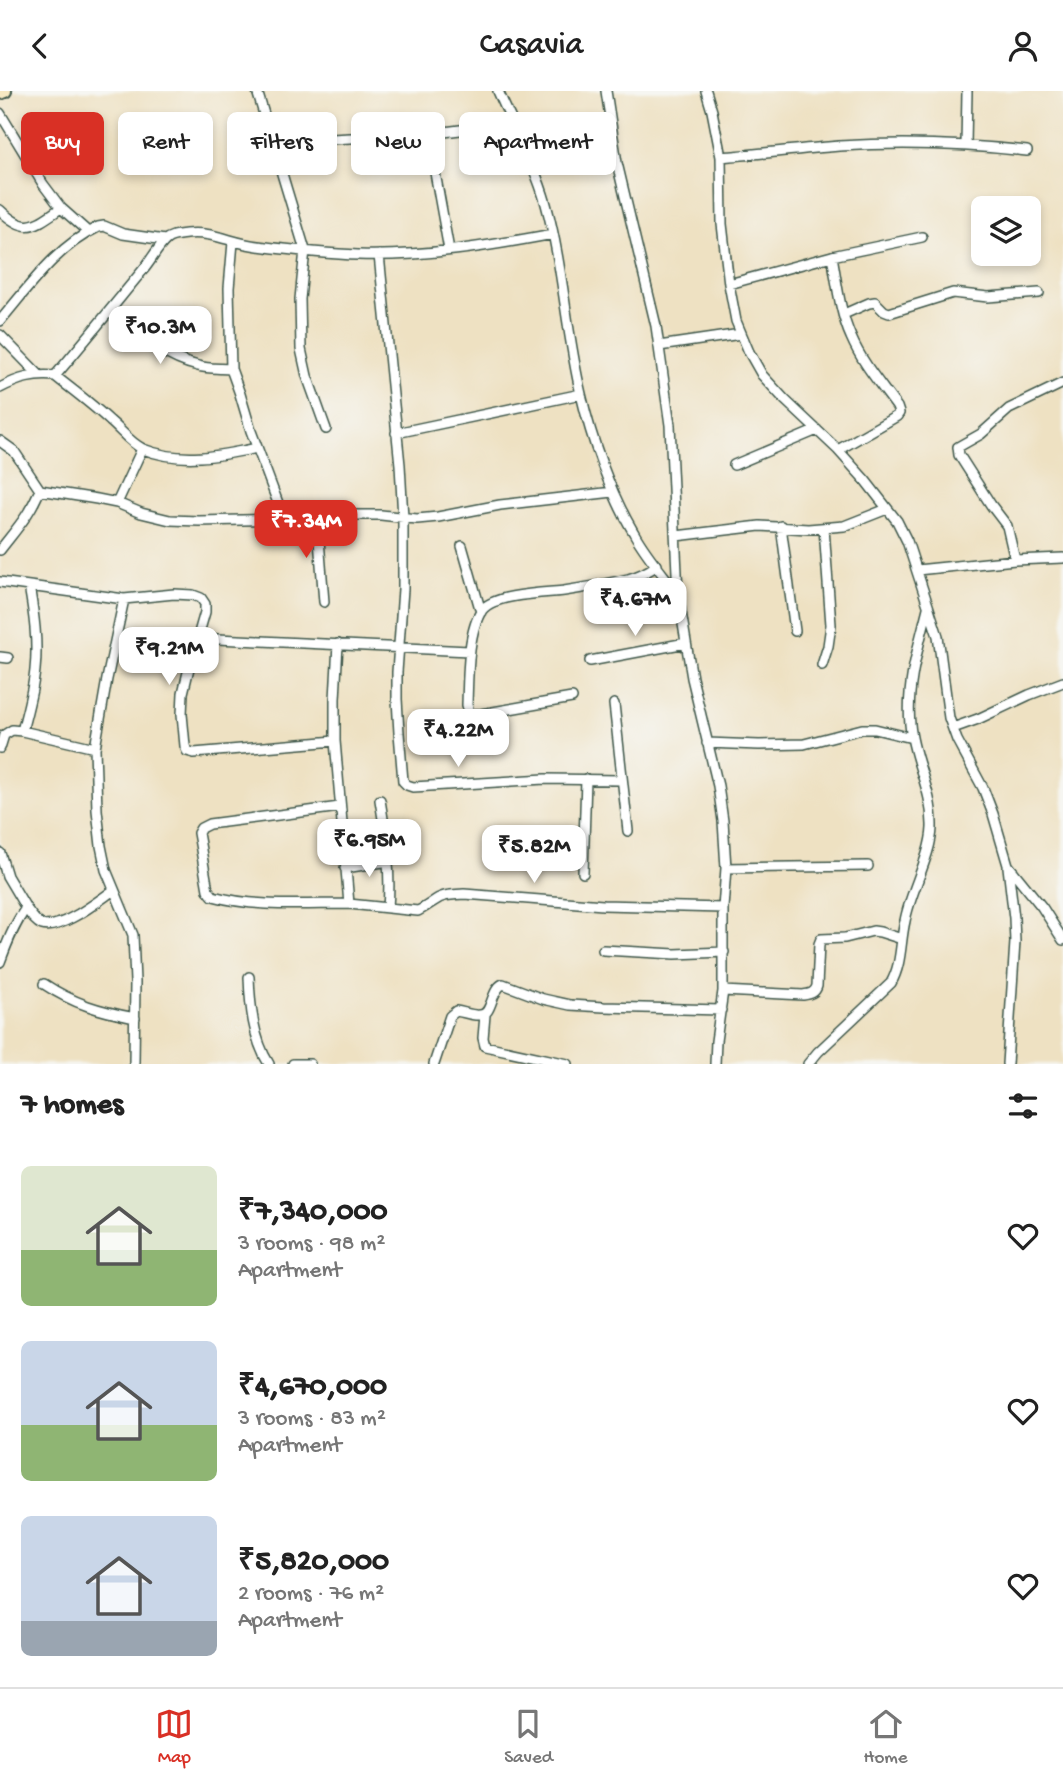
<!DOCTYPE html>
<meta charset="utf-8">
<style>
body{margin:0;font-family:"Gochi Hand",sans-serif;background:#f6f6f6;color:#222;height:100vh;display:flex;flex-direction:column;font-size:26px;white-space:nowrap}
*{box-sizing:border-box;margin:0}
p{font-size:23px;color:#767676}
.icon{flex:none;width:38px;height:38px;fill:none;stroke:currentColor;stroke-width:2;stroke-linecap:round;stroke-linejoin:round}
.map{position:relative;height:973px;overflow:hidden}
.panel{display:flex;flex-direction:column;background:#fff;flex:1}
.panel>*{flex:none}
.guide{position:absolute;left:21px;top:21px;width:700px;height:63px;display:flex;gap:14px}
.fabs{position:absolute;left:971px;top:105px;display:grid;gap:14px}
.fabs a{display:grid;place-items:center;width:70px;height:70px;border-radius:10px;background:#fff;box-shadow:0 4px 10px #0003;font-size:35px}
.price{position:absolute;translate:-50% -60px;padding:0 16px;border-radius:14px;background:#fff;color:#222;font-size:23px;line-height:46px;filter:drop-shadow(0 2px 4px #0008)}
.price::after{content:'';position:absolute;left:50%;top:42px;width:21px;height:16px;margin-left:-10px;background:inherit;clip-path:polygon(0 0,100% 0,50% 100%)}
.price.selected{background:#d93025;color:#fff}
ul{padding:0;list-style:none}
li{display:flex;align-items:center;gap:21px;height:175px;padding:0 21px}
li span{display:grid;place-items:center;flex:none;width:196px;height:140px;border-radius:10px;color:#555}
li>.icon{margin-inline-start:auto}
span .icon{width:84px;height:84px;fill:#fffc;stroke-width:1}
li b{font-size:30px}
h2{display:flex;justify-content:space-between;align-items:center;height:84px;padding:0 21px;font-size:30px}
.chip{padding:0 24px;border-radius:10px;background:#fff;box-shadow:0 4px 10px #0003;font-size:24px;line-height:63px}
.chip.selected{background:#d93025;color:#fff}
header{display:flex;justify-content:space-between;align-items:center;height:91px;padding:0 21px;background:#fff;font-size:32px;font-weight:600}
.tab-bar{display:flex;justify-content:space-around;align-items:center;height:98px;border-top:2px solid #e0e0e0;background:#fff;font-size:19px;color:#767676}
.tab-bar a{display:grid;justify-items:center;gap:4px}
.tab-bar .selected{color:#d93025}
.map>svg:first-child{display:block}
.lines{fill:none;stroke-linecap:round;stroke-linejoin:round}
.minor-casing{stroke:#3e5649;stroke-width:12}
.secondary-casing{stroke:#3e5649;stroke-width:16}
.minor{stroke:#fff;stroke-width:9}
.secondary{stroke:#f7e9c3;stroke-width:12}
</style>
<header><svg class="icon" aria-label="back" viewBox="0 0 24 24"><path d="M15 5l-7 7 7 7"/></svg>Casavia<svg class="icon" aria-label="person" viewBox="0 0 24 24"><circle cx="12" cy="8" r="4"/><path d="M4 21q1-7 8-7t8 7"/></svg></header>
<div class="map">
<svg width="1063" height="973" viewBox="0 0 1063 973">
<rect width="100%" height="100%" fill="#f6f6f2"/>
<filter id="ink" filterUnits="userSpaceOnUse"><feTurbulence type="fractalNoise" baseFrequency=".0143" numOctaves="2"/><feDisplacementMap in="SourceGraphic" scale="14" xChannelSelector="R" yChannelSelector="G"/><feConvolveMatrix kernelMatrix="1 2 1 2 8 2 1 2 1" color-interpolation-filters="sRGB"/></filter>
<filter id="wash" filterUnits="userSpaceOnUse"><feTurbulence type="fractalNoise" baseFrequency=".00686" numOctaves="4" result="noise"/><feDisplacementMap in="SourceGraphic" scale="28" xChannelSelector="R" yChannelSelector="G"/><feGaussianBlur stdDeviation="1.57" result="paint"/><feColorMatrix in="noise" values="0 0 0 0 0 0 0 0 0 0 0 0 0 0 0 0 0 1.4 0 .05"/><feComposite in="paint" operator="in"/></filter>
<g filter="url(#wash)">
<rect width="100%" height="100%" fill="#eee1c2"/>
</g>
<g filter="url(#ink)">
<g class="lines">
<g class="minor-casing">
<path id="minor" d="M257 0 305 159 300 208 301 258 307 285 326 338
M498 0C514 37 535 74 546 113 563 175 566 240 581 303 591 347 610 402 634 442 646 464 663 483 678 503
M606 0 617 72 656 235 670 334 678 503 692 587 718 695 723 730 726 777 723 817V900L716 950 715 973
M706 0 712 20 721 66 722 133 729 193 736 230 749 261 762 284 785 309 838 359 865 389 897 430 907 450 938 545 949 627 957 649 983 697 993 723 1008 774 1042 816 1063 849
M0 22 43 93 61 117 88 141
M428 43 449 159
M273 51 428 43 468 38 511 30
M966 55 967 0
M721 66C760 63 800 58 839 55 902 51 964 53 1027 60
M0 119C27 145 35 134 61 117
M233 151 229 197 231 278 240 303 251 340 284 428
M379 164 400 374 403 427V498L397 581V608L399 642 403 690 407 694 413 696 545 688 621 689
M832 165C837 192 840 222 851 246 862 272 881 294 897 316L899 322 897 325 838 359
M729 193 832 165 922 146
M109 221C136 242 164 267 198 275 208 278 220 277 231 278
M844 223 869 212 875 211 884 220 889 222 953 202 988 206 1039 202
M0 230C29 196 56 156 98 136L104 135 123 143 165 149
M0 244 39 284
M659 255 741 243
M55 285C74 300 93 314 110 330 121 339 130 352 143 358 181 373 219 365 257 357
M0 297C19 287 34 283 55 285 85 250 114 214 143 179 151 170 157 157 166 149 171 144 179 144 186 143 214 140 231 152 258 155 291 159 325 163 358 164 424 166 489 155 553 143
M396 342 581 303
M0 350 14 360 40 399C28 426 17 437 0 459
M734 374 817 339
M40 399 97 408 117 412 141 422 170 429 199 430 284 428 317 424H381L417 428 438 426 500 414 613 401
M117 412 142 358
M317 424 324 511
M781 435 795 540
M676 445 760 435 808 438 844 435 887 418
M462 455 481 521
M1015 469 1007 435 991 414 959 364 958 356 981 343 1009 318 1063 292
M917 479 1015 469 1063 467
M0 491 124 508 174 503 193 504 201 507 205 513V521L189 577 183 602 182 623 185 655 187 660 194 662 335 650 349 813C304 813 256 817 213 805L208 799 198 742 201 737 209 733 340 716
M124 508 107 588 95 657 97 719 101 755 106 779 133 844 135 891 134 973
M197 547 469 560
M0 566 8 567
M590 570 686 552
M822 574 828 555 831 534 824 437
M572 607 481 623H474L469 621 467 614C468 588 467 541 482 519 494 503 545 502 564 500 586 497 607 493 628 488 639 485 648 481 657 474
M614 613 628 740
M953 637 978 628 1029 604 1063 591
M22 640 95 657
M335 650V608L338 553
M707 652 759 654 804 653 862 638H875L912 647
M0 657 4 644 12 639 22 640C27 620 33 600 35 579 38 551 34 523 29 495
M380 709C386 745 391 780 388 817
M0 762 7 785 26 817C14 834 7 852 0 871
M345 777 389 770
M726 777 868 775
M583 782 586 688
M349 813 418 820C426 816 432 811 439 807 447 803 455 804 464 803L603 814 723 817
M26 817C31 824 35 831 42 834 61 840 99 809 114 799
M603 859 675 863 724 861
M249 886C250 914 253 948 269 973
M44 893C74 913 100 920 135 927
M723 900 803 904C810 903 815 902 817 895L819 853 821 848 845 847 873 840 880 841 902 848
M485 924 483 947 485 955 568 973
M293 973H310
M434 973 450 925 456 920C464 921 472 925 480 924 493 924 490 899 503 893L543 908 570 914 604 916 721 919
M808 973 818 961 891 892C902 873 900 851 905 830 910 801 931 765 932 737 933 698 913 670 910 633 906 594 919 554 928 517
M1007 973 1015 851 1014 827 1008 776"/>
</g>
<g class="secondary-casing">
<path id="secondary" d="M0 2 5 0"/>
</g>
<use href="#minor" class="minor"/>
<use href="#secondary" class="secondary"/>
</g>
</g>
</svg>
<div class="fabs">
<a><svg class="icon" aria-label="layers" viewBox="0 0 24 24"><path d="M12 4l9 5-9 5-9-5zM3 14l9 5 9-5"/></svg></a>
</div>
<b class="price" style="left:160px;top:275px">₹10.3M</b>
<b class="price selected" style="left:306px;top:469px">₹7.34M</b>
<b class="price" style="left:635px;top:547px">₹4.67M</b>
<b class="price" style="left:169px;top:596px">₹9.21M</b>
<b class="price" style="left:458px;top:678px">₹4.22M</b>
<b class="price" style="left:369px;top:788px">₹6.95M</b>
<b class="price" style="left:534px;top:794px">₹5.82M</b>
<div class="guide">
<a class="chip selected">Buy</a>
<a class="chip">Rent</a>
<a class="chip">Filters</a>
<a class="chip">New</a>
<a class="chip">Apartment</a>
</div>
</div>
<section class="panel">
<h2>7 homes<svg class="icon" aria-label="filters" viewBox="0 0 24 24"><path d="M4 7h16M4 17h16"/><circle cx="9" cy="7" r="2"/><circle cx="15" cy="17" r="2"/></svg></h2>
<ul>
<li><span style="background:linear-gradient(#dfe7d0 60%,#8fb573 0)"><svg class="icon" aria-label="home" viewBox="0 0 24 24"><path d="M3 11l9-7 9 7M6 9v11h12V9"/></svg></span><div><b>₹7,340,000</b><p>3 rooms · 98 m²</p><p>Apartment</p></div><svg class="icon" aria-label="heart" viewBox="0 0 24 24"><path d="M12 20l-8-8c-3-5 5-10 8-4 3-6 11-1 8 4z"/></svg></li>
<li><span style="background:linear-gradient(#c9d6e8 60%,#8fb573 0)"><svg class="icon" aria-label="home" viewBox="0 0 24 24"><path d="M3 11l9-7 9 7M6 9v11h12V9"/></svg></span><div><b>₹4,670,000</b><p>3 rooms · 83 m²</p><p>Apartment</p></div><svg class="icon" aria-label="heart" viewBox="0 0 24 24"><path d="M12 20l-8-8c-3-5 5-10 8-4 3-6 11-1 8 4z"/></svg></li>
<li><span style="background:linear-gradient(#c9d6e8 75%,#9aa5b1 0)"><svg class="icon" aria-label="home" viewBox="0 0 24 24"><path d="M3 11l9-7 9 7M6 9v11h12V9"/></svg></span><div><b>₹5,820,000</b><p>2 rooms · 76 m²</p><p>Apartment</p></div><svg class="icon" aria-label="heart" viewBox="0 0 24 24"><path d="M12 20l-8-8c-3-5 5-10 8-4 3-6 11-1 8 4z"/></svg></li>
</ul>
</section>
<nav class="tab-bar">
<a class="selected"><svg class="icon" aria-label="map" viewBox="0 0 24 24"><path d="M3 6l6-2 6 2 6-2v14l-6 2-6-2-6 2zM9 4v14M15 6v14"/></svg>Map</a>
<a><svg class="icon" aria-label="saved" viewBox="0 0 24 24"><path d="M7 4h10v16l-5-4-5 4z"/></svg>Saved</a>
<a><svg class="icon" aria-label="home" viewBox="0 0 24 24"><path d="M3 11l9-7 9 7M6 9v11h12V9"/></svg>Home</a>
</nav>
